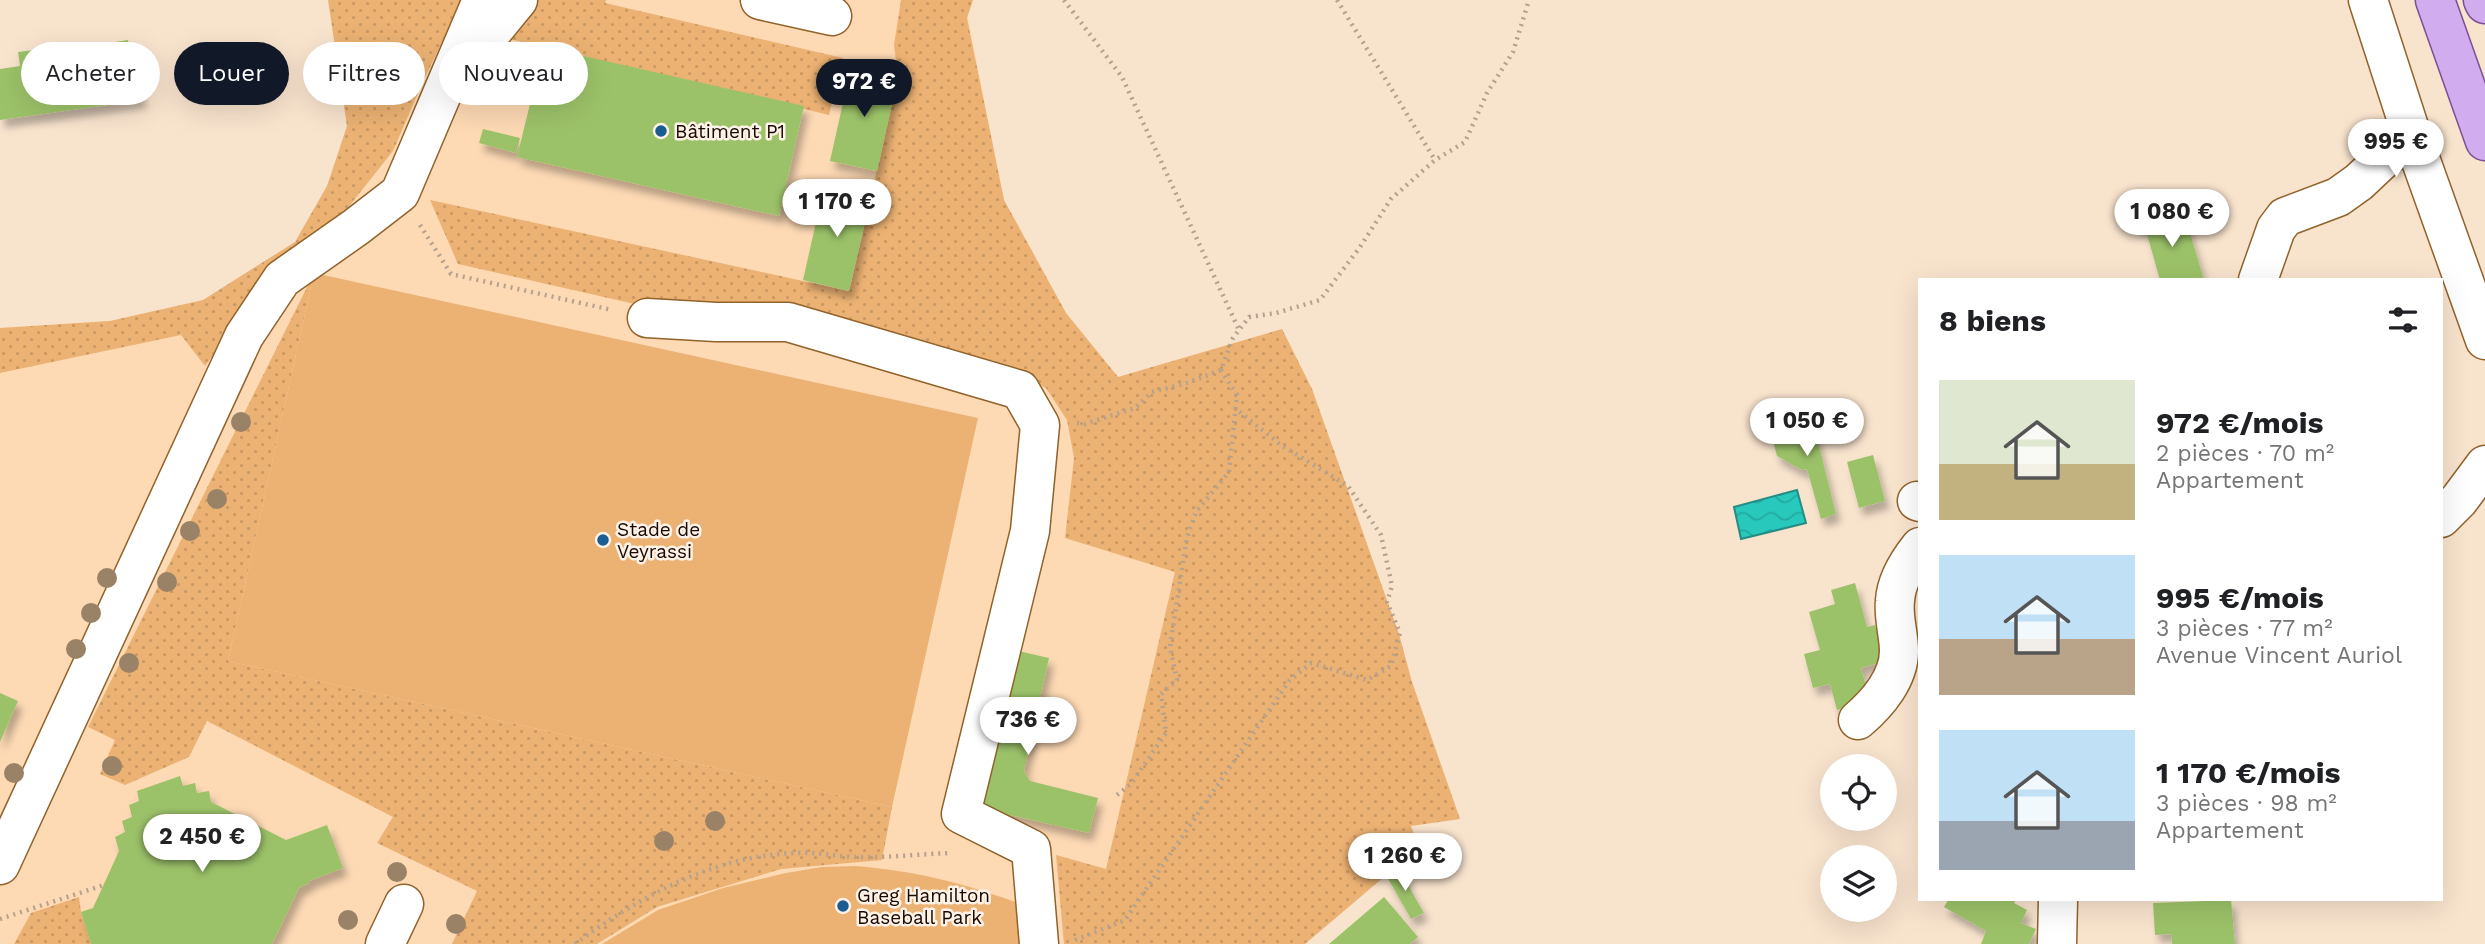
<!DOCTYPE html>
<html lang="fr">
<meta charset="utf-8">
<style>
body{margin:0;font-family:"Work Sans",sans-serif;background:#f2f2f2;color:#202124;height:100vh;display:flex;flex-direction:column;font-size:26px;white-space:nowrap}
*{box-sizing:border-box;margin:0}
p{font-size:23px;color:#757577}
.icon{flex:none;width:38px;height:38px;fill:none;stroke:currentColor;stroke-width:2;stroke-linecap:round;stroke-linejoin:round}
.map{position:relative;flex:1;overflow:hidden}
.side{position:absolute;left:1918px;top:278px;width:525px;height:623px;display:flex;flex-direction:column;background:#fff;border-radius:0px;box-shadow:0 7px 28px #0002}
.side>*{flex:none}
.guide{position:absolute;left:21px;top:42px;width:665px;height:63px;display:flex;gap:14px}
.controls{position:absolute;left:1820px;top:754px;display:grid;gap:14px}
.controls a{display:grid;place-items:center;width:77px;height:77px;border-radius:50%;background:#fff;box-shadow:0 7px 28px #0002;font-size:35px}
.price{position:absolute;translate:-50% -60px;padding:0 16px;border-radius:24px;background:#fff;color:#222;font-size:23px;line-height:46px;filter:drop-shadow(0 2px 4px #0008)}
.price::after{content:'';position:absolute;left:50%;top:42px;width:21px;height:16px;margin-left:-10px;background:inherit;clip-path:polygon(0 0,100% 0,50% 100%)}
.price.current{background:#111827;color:#fff}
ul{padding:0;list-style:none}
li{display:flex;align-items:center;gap:21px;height:175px;padding:0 21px}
li span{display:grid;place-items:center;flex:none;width:196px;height:140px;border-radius:0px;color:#555}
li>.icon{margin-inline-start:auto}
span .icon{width:84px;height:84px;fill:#fffc;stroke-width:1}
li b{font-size:30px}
h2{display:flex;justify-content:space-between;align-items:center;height:84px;padding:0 21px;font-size:30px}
.tag{padding:0 24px;border-radius:32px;background:#fff;box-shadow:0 7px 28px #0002;font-size:24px;line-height:63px}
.tag.current{background:#111827;color:#fff}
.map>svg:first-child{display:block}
.built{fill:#fdd9b4}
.grass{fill:url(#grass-dots)}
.garden{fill:#ecb273}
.water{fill:url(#water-waves);stroke:#248e84;stroke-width:2}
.building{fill:#9cc269;filter:url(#shadow)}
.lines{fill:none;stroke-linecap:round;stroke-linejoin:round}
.minor-casing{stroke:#91622a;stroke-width:41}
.major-casing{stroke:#7c4f94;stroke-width:41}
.path{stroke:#b5a18f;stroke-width:4.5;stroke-dasharray:2 5;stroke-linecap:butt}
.minor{stroke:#fff;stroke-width:38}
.major{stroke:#d1acef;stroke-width:38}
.tree{fill:#9a8266}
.poi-dot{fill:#1b5c91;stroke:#fdf2e7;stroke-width:2.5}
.labels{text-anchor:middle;stroke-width:5;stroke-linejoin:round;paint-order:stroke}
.poi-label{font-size:19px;fill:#190800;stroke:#fdf2e7;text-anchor:start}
</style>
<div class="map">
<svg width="2485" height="944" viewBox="0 0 2485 944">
<defs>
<pattern id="grass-dots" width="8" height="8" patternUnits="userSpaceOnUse" patternTransform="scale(1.75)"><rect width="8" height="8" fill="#ecb273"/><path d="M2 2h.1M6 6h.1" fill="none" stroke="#ca9862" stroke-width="1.8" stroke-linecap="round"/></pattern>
<pattern id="water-waves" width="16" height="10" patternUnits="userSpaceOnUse" patternTransform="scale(1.75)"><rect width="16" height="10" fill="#28c8bd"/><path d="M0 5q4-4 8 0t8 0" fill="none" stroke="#23aaa1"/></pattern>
<filter id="shadow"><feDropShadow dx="4.5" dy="8" stdDeviation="3.5" flood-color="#0004"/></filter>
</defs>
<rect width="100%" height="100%" fill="#f8e3cd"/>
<path class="built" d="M328 0H968L966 9 1004 200 1066 313 1118 377 1282 329 1312 389 1399 634 1412 682 1460 819 1411 826 1416 840 1398 865 1305 944H0V328L110 321 203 300 295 242 327 186 347 126Z"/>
<path class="grass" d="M328 0H462L421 86 393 151 346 210 279 264 205 366 181 335 0 373V328L110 321 203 300 295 242 327 186 347 126Z
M536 0H606L605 3 843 58 829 115 505 38Z
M901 0H973L967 18 1004 200 1066 313 1118 377 1282 329 1312 389 1399 634 1412 682 1460 819 1411 826 1416 840 1398 865 1305 944H1064L1056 855 1106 869 1175 572 1065 538 1074 458 1067 420 1046 388 992 360 648 307 458 264 430 200 849 291 898 78 894 45Z
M314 273 228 661 892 807 882 860 781 869 657 907 597 944H452L477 891 377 843 393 817 207 721 189 757 125 785 100 774 115 740 88 727Z
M79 897 81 912 91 944H14L31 913Z"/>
<path class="garden" d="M314 273 978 418 892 807 228 661Z
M856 866C914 871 961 882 1015 902L1020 944H602L658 910 723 888 786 873 822 867Z"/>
<path class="water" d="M1797 490 1806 523 1741 539 1734 507Z"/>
<path class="building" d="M128 40 142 100 0 120V69L20 66 18 52 57 47V51Z
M544 47 804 106 779 216 517 157Z
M851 67 898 77 877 171 830 161Z
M483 129 520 138 516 153 479 143Z
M824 187 871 197 849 291 803 280Z
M2148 213 2153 225 2185 216 2204 280H2160L2145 227 2140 229 2134 216Z
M1798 408 1811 414 1836 514 1821 519 1807 469 1802 470 1777 456 1772 437 1792 431 1790 424Z
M1873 455 1885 501 1859 508 1847 462Z
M1855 583 1867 627 1875 625 1885 661 1861 668 1870 701 1837 710 1830 684 1813 688 1804 654 1820 650 1809 612 1835 604 1831 590Z
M1014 650 1049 658 1024 771 1030 781 1098 798 1089 833 988 810 980 798Z
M0 693 18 701 0 742Z
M180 776 183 786 195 783 197 793 209 791 211 802 286 840 327 825 343 868 309 881V883L299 888 272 944H91L81 912 93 908 119 851 115 837 125 832 122 821 132 817 129 805 139 801 137 791Z
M1397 866 1424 913 1411 919 1386 875Z
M1384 897 1418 937 1410 944H1329Z
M1948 900H2016L2014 903 2027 910 2021 923 2036 929 2029 944H1981L1986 931 1944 907Z
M2231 900 2235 944H2172L2171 934 2155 935 2153 903Z"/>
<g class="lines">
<g class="minor-casing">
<path id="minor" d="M760 0 832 16
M2368 0 2411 133 2485 340
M473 55 518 0
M2258 280 2276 229 2285 217 2338 197 2359 182 2411 133
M647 318 716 322H788L1020 390 1040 425 1030 531 961 814 1031 849 1039 944
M1917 501 1920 502
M2441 518 2459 500 2485 465
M1858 720C1878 703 1899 678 1899 651 1899 635 1893 617 1895 601 1896 581 1908 562 1920 547
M0 865 244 336 282 279 356 227 400 193 482 0
M385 944 404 904
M2057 944 2058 900"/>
</g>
<g class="major-casing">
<path id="major" d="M2435 0 2485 141
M2483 0 2485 4"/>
</g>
<path class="path" d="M1064 0 1122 77 1239 330
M1337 0 1435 160
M420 225 451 274 612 310
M1077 423 1085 424 1135 408 1152 392 1184 384 1221 370 1233 338 1249 317 1276 313 1320 300 1360 247 1391 199 1435 160 1465 142 1487 93 1513 52 1529 0
M1117 795 1131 784 1166 733 1161 694 1177 680 1170 647 1187 537 1196 512 1229 472 1237 395 1221 370
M0 919 104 885
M1075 940 1125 920 1289 681 1311 663 1367 680 1391 666 1400 633 1387 602 1392 586 1381 535 1348 486 1281 445 1236 409
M575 944C639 897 715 855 796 853 815 852 835 856 855 857 887 858 920 854 951 853"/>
<use href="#minor" class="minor"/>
<use href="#major" class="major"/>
</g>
<g class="tree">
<circle cx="241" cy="422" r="10"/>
<circle cx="217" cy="499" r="10"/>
<circle cx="190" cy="531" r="10"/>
<circle cx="107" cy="578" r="10"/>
<circle cx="167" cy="582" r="10"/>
<circle cx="91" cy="613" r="10"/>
<circle cx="76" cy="649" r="10"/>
<circle cx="129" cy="663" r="10"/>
<circle cx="112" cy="766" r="10"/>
<circle cx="14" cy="773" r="10"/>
<circle cx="715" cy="821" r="10"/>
<circle cx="664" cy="841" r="10"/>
<circle cx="397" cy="872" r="10"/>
<circle cx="348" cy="920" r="10"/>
<circle cx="456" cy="924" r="10"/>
</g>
<g class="poi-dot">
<circle cx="661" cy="131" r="7"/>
<circle cx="603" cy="540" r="7"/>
<circle cx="843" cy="906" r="7"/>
</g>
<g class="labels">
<g class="poi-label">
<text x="675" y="138">Bâtiment P1</text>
<text x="617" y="536">Stade de<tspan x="617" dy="22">Veyrassi</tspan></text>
<text x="857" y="902">Greg Hamilton<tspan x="857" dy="22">Baseball Park</tspan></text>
</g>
</g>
</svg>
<div class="controls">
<a><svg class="icon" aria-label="locate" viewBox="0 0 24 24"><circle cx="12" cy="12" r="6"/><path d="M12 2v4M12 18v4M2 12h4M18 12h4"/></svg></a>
<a><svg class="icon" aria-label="layers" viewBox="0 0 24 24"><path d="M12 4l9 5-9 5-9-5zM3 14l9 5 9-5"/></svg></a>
</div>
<b class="price current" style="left:864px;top:119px">972 €</b>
<b class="price" style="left:2396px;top:179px">995 €</b>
<b class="price" style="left:837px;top:239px">1 170 €</b>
<b class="price" style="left:2172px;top:249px">1 080 €</b>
<b class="price" style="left:1807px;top:458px">1 050 €</b>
<b class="price" style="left:1028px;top:757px">736 €</b>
<b class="price" style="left:202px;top:874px">2 450 €</b>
<b class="price" style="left:1405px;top:893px">1 260 €</b>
<div class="guide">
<a class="tag">Acheter</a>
<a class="tag current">Louer</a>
<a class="tag">Filtres</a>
<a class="tag">Nouveau</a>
</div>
<section class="side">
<h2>8 biens<svg class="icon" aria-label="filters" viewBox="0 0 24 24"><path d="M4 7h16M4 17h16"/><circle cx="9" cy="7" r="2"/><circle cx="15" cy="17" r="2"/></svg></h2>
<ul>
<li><span style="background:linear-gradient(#dfe7d0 60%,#c2b280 0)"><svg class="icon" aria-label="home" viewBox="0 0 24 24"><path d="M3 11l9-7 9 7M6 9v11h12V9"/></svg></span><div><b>972 €/mois</b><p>2 pièces · 70 m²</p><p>Appartement</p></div></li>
<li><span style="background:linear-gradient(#bfe0f5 60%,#b9a48a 0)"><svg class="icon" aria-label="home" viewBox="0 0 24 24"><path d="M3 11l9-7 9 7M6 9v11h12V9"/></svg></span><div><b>995 €/mois</b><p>3 pièces · 77 m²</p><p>Avenue Vincent Auriol</p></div></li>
<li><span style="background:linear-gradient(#bfe0f5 65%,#9aa5b1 0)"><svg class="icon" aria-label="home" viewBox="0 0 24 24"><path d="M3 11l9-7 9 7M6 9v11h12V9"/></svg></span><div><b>1 170 €/mois</b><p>3 pièces · 98 m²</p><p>Appartement</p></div></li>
</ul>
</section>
</div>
